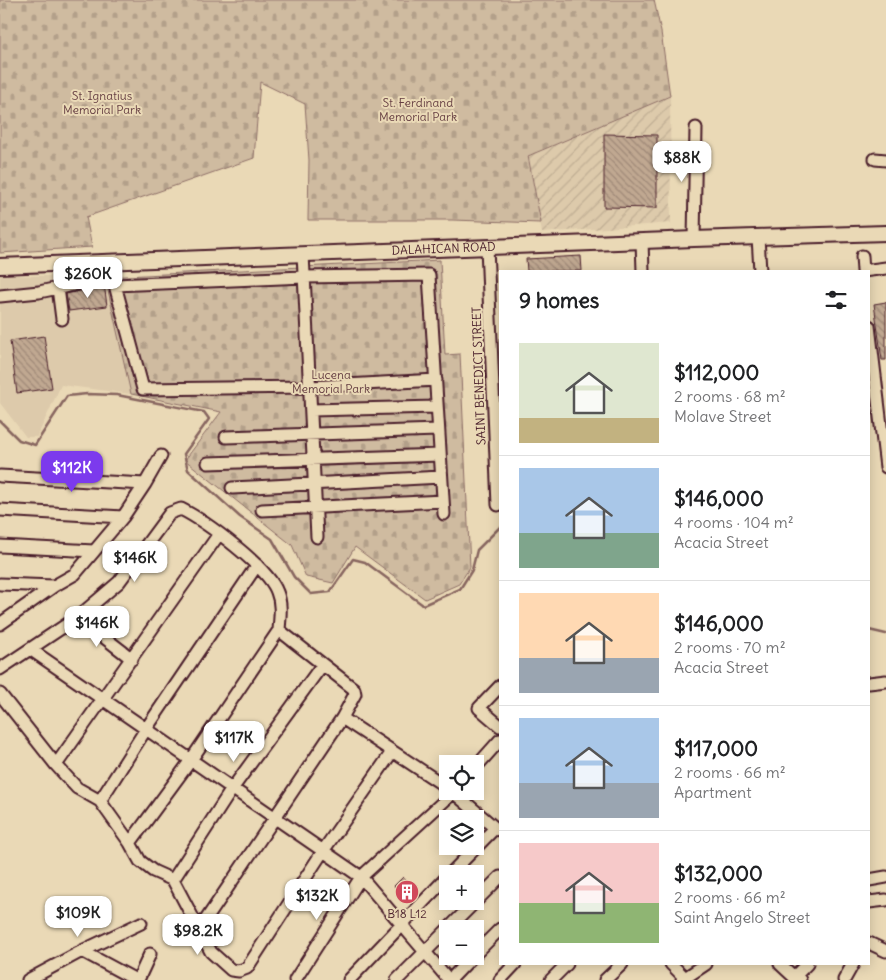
<!DOCTYPE html>
<meta charset="utf-8">
<style>
body{margin:0;font-family:Delius,sans-serif;background:#f6f6f6;color:#202124;height:100vh;display:flex;flex-direction:column;font-size:19px;white-space:nowrap}
*{box-sizing:border-box;margin:0}
p{font-size:16px;color:#757577}
.icon{flex:none;width:28px;height:28px;fill:none;stroke:currentColor;stroke-width:2;stroke-linecap:round;stroke-linejoin:round}
.map{position:relative;flex:1;overflow:hidden}
.side{position:absolute;left:499px;top:270px;width:371px;height:695px;display:flex;flex-direction:column;background:#fff;border-radius:0px;box-shadow:0 2px 12px #0003}
.side>*{flex:none}
.tools{position:absolute;left:439px;top:755px;display:grid;gap:10px}
.tools a{display:grid;place-items:center;width:45px;height:45px;border-radius:0px;background:#fff;box-shadow:0 2px 12px #0003;font-size:25px}
.price{position:absolute;translate:-50% -42px;padding:0 11px;border-radius:10px;background:#fff;color:#222;font-size:16px;line-height:32px;filter:drop-shadow(0 1px 2px #0008)}
.price::after{content:'';position:absolute;left:50%;top:30px;width:15px;height:11px;margin-left:-8px;background:inherit;clip-path:polygon(0 0,100% 0,50% 100%)}
.price.on{background:#7c3aed;color:#fff}
ul{padding:0;list-style:none}
li{display:flex;align-items:center;gap:15px;height:125px;padding:0 20px}
li+li{border-top:1px solid #e0e0e0}
li span{display:grid;place-items:center;flex:none;width:140px;height:100px;border-radius:0px;color:#555}
li>.icon{margin-inline-start:auto}
span .icon{width:60px;height:60px;fill:#fffc;stroke-width:1}
li b{font-size:21px}
h2{display:flex;justify-content:space-between;align-items:center;height:60px;padding:0 20px;font-size:21px}
.map>svg:first-child{display:block}
.built{fill:#ddcaab}
.industrial{fill:url(#industrial-furrows)}
.cemetery{fill:url(#cemetery-stones);stroke:#8c6d66}
.lines{fill:none;stroke-linecap:round;stroke-linejoin:round}
.stream{stroke:#87655f;stroke-width:2.5}
.building{fill:url(#building-back-hatch);stroke:#4a1f2b}
.minor-casing{stroke:#4a1f2b;stroke-width:15}
.major-casing{stroke:#4a1f2b;stroke-width:18}
.minor{stroke:#ead9b6;stroke-width:11}
.major{stroke:#ead9b6;stroke-width:14}
.labels{text-anchor:middle;stroke-width:4;stroke-linejoin:round;paint-order:stroke}
.park-label{font-size:12px;fill:#653e42;stroke:#ead9b6}
.street-label{font-size:12px;fill:#4a1f2b;stroke:#ead9b6}
.poi-label{font-size:12px;fill:#4a1f2b;stroke:#ead9b6}
</style>
<div class="map">
<svg width="886" height="980" viewBox="0 0 886 980">
<defs>
<pattern id="industrial-furrows" width="10" height="10" patternUnits="userSpaceOnUse" patternTransform="scale(1.25)"><rect width="10" height="10" fill="#ddcaab"/><path d="M-1 1l2-2M0 10L10 0M9 11l2-2" fill="none" stroke="#bfad93"/></pattern>
<pattern id="cemetery-stones" width="16" height="16" patternUnits="userSpaceOnUse" patternTransform="scale(1.25)"><rect width="16" height="16" fill="#cfbba0"/><path d="M2 7V4a2 2 0 0 1 4 0v3zM10 15v-3a2 2 0 0 1 4 0v3z" fill="#b3a08a"/></pattern>
<pattern id="building-back-hatch" width="6" height="6" patternUnits="userSpaceOnUse" patternTransform="scale(1.25)"><rect width="6" height="6" fill="#c0a891"/><path d="M-1 5l2 2M0 0l6 6M5-1l2 2" fill="none" stroke="#9e8877"/></pattern>
</defs>
<rect width="100%" height="100%" fill="#ead9b6"/>
<filter id="ink" filterUnits="userSpaceOnUse"><feTurbulence type="fractalNoise" baseFrequency=".02" numOctaves="2"/><feDisplacementMap in="SourceGraphic" scale="10" xChannelSelector="R" yChannelSelector="G"/><feConvolveMatrix kernelMatrix="1 2 1 2 8 2 1 2 1" color-interpolation-filters="sRGB"/></filter>
<g filter="url(#ink)">
<path class="built" d="M0 275 105 277 131 394 61 385 37 437H26L0 403Z"/>
<path class="industrial" d="M670 96 671 223 542 233 528 156Z"/>
<path class="cemetery" d="M0 0H654L661 32 670 96 528 156 541 223 452 220H308L309 160 305 104 260 82 254 158 86 217 92 247 0 253Z
M440 260 445 355 460 354 470 567 459 584 425 599 355 547 333 583 306 577 292 545 185 460 221 412 131 394 105 277Z"/>
<g class="lines">
<path class="stream" d="M0 421 19 440 35 445 67 396 87 394 117 395 204 412 209 419 184 454 188 470 240 517 272 539 294 577 311 594 330 592 353 559 365 562 423 605 460 589 472 570 477 550 500 527
M869 630 886 634"/>
</g>
<path class="building" d="M604 134 657 135V208L604 207Z
M581 256 582 271H527L526 259Z
M99 283H104L107 306 69 311 66 294 94 288Z
M886 302V360H882L874 304Z
M44 336 52 388 17 393 10 341Z
M403 877 418 896 411 904 394 886Z"/>
<g class="lines">
<g class="minor-casing">
<path id="minor" d="M875 159 886 160
M758 237 760 271
M694 239 696 128
M642 241 643 271
M487 247 498 505
M303 254 317 537
M862 256 863 271
M863 271 886 268
M58 288 62 319
M0 296 39 292 92 281 96 262
M869 326 886 467
M436 380 310 387 143 389 115 285 304 277 429 275 444 514
M311 410 437 407
M226 437 438 430
M208 463 440 455
M0 476 145 484
M232 488 441 477
M0 510 123 517
M262 510 443 501
M0 546 94 551
M0 584 54 586
M78 617 132 659
M0 624 54 586 75 574 123 517 145 484 161 456
M0 669 30 649
M869 683 886 681
M500 686 479 708 500 726
M0 694 56 765 77 788 100 801 130 843 140 861 153 871 173 880 211 952 231 970 239 971 247 968 323 851 392 752
M56 765 219 534
M475 768 500 740
M448 788 342 718 355 694 354 689 279 630C280 617 282 604 277 592 268 567 205 521 181 509L170 513 119 582 78 617 30 649 361 877 449 980
M452 791 495 828 500 830
M100 801 146 729 257 565
M130 843 191 760 279 630
M450 874 495 828
M173 880 232 789 322 665
M869 880 886 877
M869 902 886 900
M448 929 500 877
M199 930 342 718
M869 943 886 951
M82 951 136 980
M475 954 500 929
M671 964 687 980
M780 964 794 977 800 980
M794 977 807 964
M28 980 82 951 141 923
M138 980 150 954
M295 980 361 877 455 791
M349 980 448 876
M397 980 448 929
M450 980 473 956
M500 980 515 964
M551 980 567 964
M605 980 622 964
M682 980 706 964
M844 980 853 964"/>
</g>
<g class="major-casing">
<g id="major">
<path id="s1" d="M0 266 694 239 886 233"/>
</g>
</g>
<use href="#minor" class="minor"/>
<use href="#major" class="major"/>
</g>
</g>
<defs>
<g id="building-disc" transform="scale(1.25)"><circle r="9.5" fill="#d1495b" stroke="#ead9b6"/><path d="M-4-6H4V6H1V3H-1V6H-4ZM-2.5-4.3h1.7v1.8h-1.7ZM.8-4.3h1.7v1.8H.8ZM-2.5-1h1.7V.8h-1.7ZM.8-1h1.7V.8H.8Z" fill="#fff"/></g>
</defs>
<g fill-rule="evenodd">
<use href="#building-disc" x="407" y="892"/>
</g>
<g class="labels">
<g class="park-label">
<text x="102" y="100">St. Ignatius<tspan x="102" dy="14">Memorial Park</tspan></text>
<text x="418" y="107">St. Ferdinand<tspan x="418" dy="14">Memorial Park</tspan></text>
<text x="331" y="379">Lucena<tspan x="331" dy="14">Memorial Park</tspan></text>
</g>
<g class="street-label">
<text dy="4" stroke="none"><textPath href="#s1" startOffset="444">DALAHICAN ROAD</textPath></text>
<text transform="translate(479 376) rotate(-92)" y="4">SAINT BENEDICT STREET</text>
</g>
<g class="poi-label">
<text x="407" y="918">B18 L12</text>
</g>
</g>
</svg>
<div class="tools">
<a><svg class="icon" aria-label="locate" viewBox="0 0 24 24"><circle cx="12" cy="12" r="6"/><path d="M12 2v4M12 18v4M2 12h4M18 12h4"/></svg></a>
<a><svg class="icon" aria-label="layers" viewBox="0 0 24 24"><path d="M12 4l9 5-9 5-9-5zM3 14l9 5 9-5"/></svg></a>
<a>+</a>
<a>−</a>
</div>
<b class="price" style="left:682px;top:183px">$88K</b>
<b class="price" style="left:88px;top:299px">$260K</b>
<b class="price on" style="left:72px;top:493px">$112K</b>
<b class="price" style="left:135px;top:583px">$146K</b>
<b class="price" style="left:97px;top:648px">$146K</b>
<b class="price" style="left:234px;top:763px">$117K</b>
<b class="price" style="left:317px;top:921px">$132K</b>
<b class="price" style="left:78px;top:938px">$109K</b>
<b class="price" style="left:198px;top:956px">$98.2K</b>
<section class="side">
<h2>9 homes<svg class="icon" aria-label="filters" viewBox="0 0 24 24"><path d="M4 7h16M4 17h16"/><circle cx="9" cy="7" r="2"/><circle cx="15" cy="17" r="2"/></svg></h2>
<ul>
<li><span style="background:linear-gradient(#dfe7d0 75%,#c2b280 0)"><svg class="icon" aria-label="home" viewBox="0 0 24 24"><path d="M3 11l9-7 9 7M6 9v11h12V9"/></svg></span><div><b>$112,000</b><p>2 rooms · 68 m²</p><p>Molave Street</p></div></li>
<li><span style="background:linear-gradient(#a9c7e8 65%,#7fa58c 0)"><svg class="icon" aria-label="home" viewBox="0 0 24 24"><path d="M3 11l9-7 9 7M6 9v11h12V9"/></svg></span><div><b>$146,000</b><p>4 rooms · 104 m²</p><p>Acacia Street</p></div></li>
<li><span style="background:linear-gradient(#ffd9b3 65%,#9aa5b1 0)"><svg class="icon" aria-label="home" viewBox="0 0 24 24"><path d="M3 11l9-7 9 7M6 9v11h12V9"/></svg></span><div><b>$146,000</b><p>2 rooms · 70 m²</p><p>Acacia Street</p></div></li>
<li><span style="background:linear-gradient(#a9c7e8 65%,#9aa5b1 0)"><svg class="icon" aria-label="home" viewBox="0 0 24 24"><path d="M3 11l9-7 9 7M6 9v11h12V9"/></svg></span><div><b>$117,000</b><p>2 rooms · 66 m²</p><p>Apartment</p></div></li>
<li><span style="background:linear-gradient(#f6c9c9 60%,#8fb573 0)"><svg class="icon" aria-label="home" viewBox="0 0 24 24"><path d="M3 11l9-7 9 7M6 9v11h12V9"/></svg></span><div><b>$132,000</b><p>2 rooms · 66 m²</p><p>Saint Angelo Street</p></div></li>
</ul>
</section>
</div>
